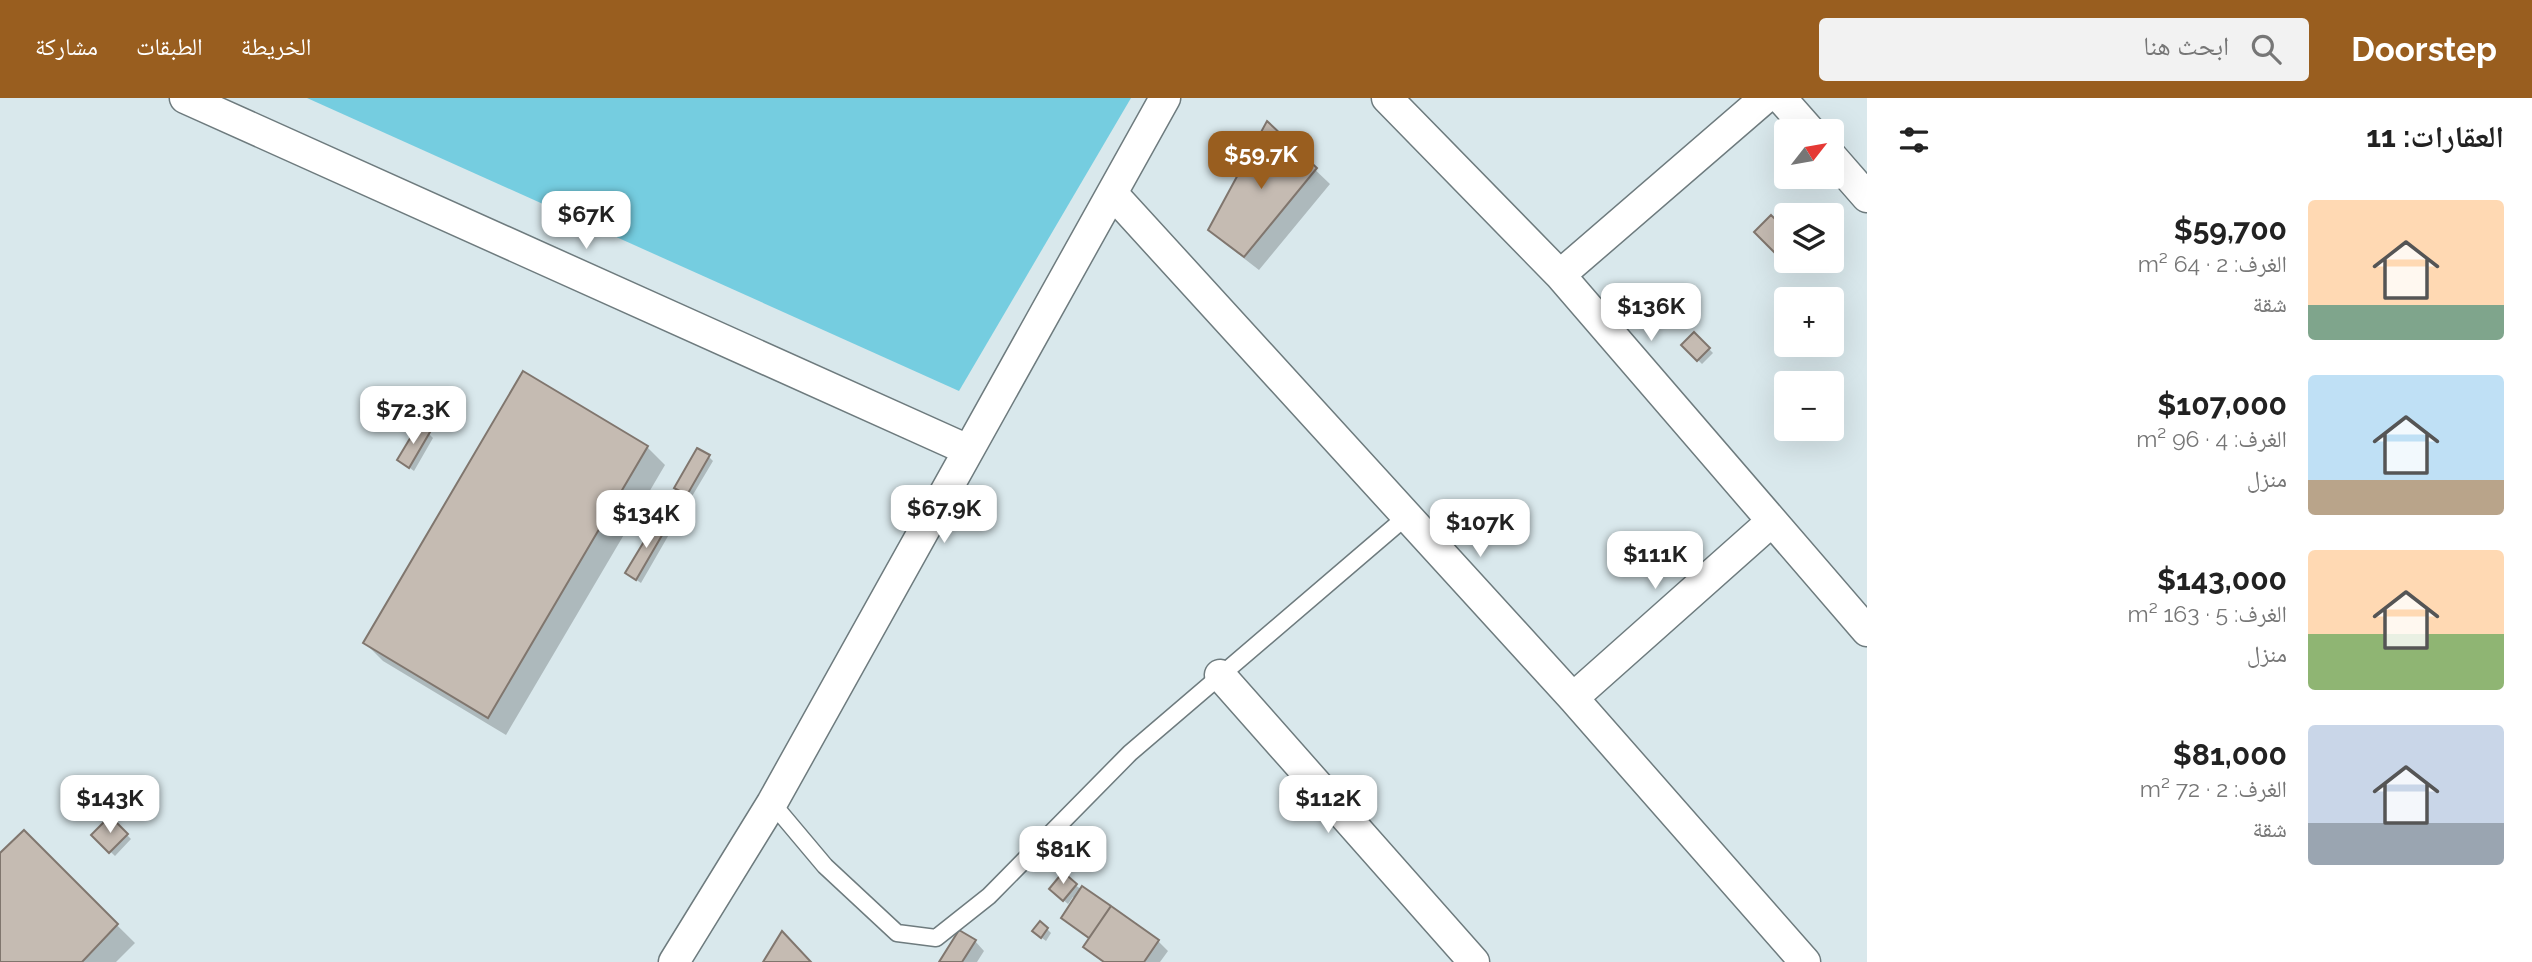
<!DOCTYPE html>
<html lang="ar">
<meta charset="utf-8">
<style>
body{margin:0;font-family:Raleway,"Noto Naskh Arabic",sans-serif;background:#f2f2f2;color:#222;direction:rtl;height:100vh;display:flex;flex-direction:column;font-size:26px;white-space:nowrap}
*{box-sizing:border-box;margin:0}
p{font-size:23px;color:#767676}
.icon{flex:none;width:38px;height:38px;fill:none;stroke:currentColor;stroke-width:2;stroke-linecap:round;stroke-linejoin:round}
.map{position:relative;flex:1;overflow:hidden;direction:ltr}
.side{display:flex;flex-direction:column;background:#fff;width:665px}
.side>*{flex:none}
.needle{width:46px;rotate:59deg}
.tools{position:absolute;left:1774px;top:21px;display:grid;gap:14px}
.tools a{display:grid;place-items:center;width:70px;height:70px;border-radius:7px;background:#fff;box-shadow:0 7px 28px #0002;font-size:35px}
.price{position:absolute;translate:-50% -60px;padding:0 16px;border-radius:14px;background:#fff;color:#222;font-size:23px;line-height:46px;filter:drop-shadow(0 2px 4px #0008)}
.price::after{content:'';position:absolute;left:50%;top:42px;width:21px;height:16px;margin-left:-10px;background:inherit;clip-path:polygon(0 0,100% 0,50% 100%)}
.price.on{background:#995e1f;color:#fff}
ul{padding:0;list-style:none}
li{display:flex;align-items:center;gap:21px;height:175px;padding:0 28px}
li span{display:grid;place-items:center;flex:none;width:196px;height:140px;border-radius:7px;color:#555}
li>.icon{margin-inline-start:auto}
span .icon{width:84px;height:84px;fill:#fffc;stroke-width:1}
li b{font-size:30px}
h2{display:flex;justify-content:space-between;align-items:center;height:84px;padding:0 28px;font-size:30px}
header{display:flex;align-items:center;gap:42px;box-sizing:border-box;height:98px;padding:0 35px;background:#995e1f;color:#fff}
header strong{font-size:33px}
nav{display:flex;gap:38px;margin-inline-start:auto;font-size:24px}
.search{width:490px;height:63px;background:#f2f2f2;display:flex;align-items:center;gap:18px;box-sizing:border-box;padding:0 24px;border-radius:7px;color:#767676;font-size:26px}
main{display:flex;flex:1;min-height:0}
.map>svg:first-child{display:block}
.park{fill:#75cde0}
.shadow{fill:#0003}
.building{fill:#c5bbb2;stroke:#80766e;stroke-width:2}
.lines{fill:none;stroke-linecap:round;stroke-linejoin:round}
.service-casing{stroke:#6e7b7e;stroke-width:19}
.minor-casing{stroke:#6e7b7e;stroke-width:33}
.service{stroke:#fff;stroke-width:16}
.minor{stroke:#fff;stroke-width:30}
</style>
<header>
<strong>Doorstep</strong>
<div class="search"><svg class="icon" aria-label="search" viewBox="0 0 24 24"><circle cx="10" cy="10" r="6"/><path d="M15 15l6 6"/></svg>ابحث هنا</div>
<nav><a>الخريطة</a><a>الطبقات</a><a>مشاركة</a></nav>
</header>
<main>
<section class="side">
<h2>العقارات: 11<svg class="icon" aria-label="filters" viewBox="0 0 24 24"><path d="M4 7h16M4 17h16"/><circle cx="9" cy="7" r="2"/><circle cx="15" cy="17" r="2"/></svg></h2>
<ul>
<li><span style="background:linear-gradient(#ffd9b3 75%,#7fa58c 0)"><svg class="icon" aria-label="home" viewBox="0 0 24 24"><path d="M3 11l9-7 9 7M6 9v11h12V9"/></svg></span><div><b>$59,700</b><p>الغرف: 2 · 64 m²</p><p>شقة</p></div></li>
<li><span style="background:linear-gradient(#bfe0f5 75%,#b9a48a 0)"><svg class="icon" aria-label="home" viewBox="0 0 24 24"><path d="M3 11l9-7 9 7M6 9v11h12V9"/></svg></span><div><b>$107,000</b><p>الغرف: 4 · 96 m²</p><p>منزل</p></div></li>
<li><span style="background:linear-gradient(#ffd9b3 60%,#8fb573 0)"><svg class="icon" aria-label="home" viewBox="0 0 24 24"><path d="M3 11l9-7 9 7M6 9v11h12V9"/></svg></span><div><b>$143,000</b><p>الغرف: 5 · 163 m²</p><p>منزل</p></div></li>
<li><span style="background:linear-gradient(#c9d6e8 70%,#9aa5b1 0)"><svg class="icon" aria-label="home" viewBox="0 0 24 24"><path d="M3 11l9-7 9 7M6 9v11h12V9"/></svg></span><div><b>$81,000</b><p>الغرف: 2 · 72 m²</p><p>شقة</p></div></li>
</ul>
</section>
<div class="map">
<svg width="1867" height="864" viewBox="0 0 1867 864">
<rect width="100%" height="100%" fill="#d9e8ec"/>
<path class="park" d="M307 0H1131L959 293Z"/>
<path class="shadow" d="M1267 26 1330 86 1259 172 1224 145 1210 131Z
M1756 134 1787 136V153L1781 159Z
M1694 236 1713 255 1702 266 1683 247Z
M429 336 433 340 414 373 399 362Z
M647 349 665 367 506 637 383 563 365 545Z
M709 359 713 363 691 400 680 394 676 389Z
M667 429 671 433 641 485 632 479Z
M110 720 131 741 115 758 93 737Z
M24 735 135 845 116 864H0V757Z
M1075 787 1158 843 1168 853 1160 864H1103L1095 858 1085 849 1090 842 1063 820 1076 801 1073 799 1068 806 1055 795Z
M1047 831 1051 835 1046 843 1038 837Z
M975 843 984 853 977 864H941Z"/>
<path class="building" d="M1267 23 1317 70 1244 159 1208 132Z
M1771 117 1787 133V145L1776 156 1754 134Z
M1694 234 1710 250 1697 263 1681 247Z
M523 273 648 348 488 620 363 545Z
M418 327 430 334 409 370 397 362Z
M697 350 710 357 687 397 674 390Z
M657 422 668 427 636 482 625 475Z
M110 718 128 736 109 755 91 737Z
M24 732 118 826 82 864H0V755Z
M1063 774 1077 786 1063 803 1049 791Z
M1082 788 1111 808 1089 840 1061 820Z
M1111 808 1159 842 1144 864H1104L1083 849Z
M1040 823 1048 830 1041 840 1032 833Z
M959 832 976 842 962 864H939Z
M782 833 811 864H763Z"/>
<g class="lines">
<g class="service-casing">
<path id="service" d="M772 705 825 768 897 835 936 840 989 798 1130 655 1407 418"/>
</g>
<g class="minor-casing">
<path id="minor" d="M185 0 968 352
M1387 0 1560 177 1867 533
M1781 0 1810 33
M1832 59 1867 99
M1112 95 1573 600 1805 864
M1560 177 1765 0
M1220 577 1474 864
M1573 600 1771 424
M674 864 772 705 1165 0"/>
</g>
<use href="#service" class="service"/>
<use href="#minor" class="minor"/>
</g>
</svg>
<div class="tools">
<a><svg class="needle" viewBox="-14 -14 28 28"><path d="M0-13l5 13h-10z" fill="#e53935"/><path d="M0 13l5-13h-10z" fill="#767676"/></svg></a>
<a><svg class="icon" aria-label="layers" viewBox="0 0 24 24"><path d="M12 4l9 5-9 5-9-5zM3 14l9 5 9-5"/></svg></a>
<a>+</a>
<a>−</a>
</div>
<b class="price on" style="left:1261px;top:93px">$59.7K</b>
<b class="price" style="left:586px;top:153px">$67K</b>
<b class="price" style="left:1651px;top:245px">$136K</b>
<b class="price" style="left:413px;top:348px">$72.3K</b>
<b class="price" style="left:944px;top:447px">$67.9K</b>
<b class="price" style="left:646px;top:452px">$134K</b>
<b class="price" style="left:1480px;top:461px">$107K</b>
<b class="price" style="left:1655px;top:493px">$111K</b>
<b class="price" style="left:110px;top:737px">$143K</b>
<b class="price" style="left:1328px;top:737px">$112K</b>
<b class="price" style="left:1063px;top:788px">$81K</b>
</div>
</main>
